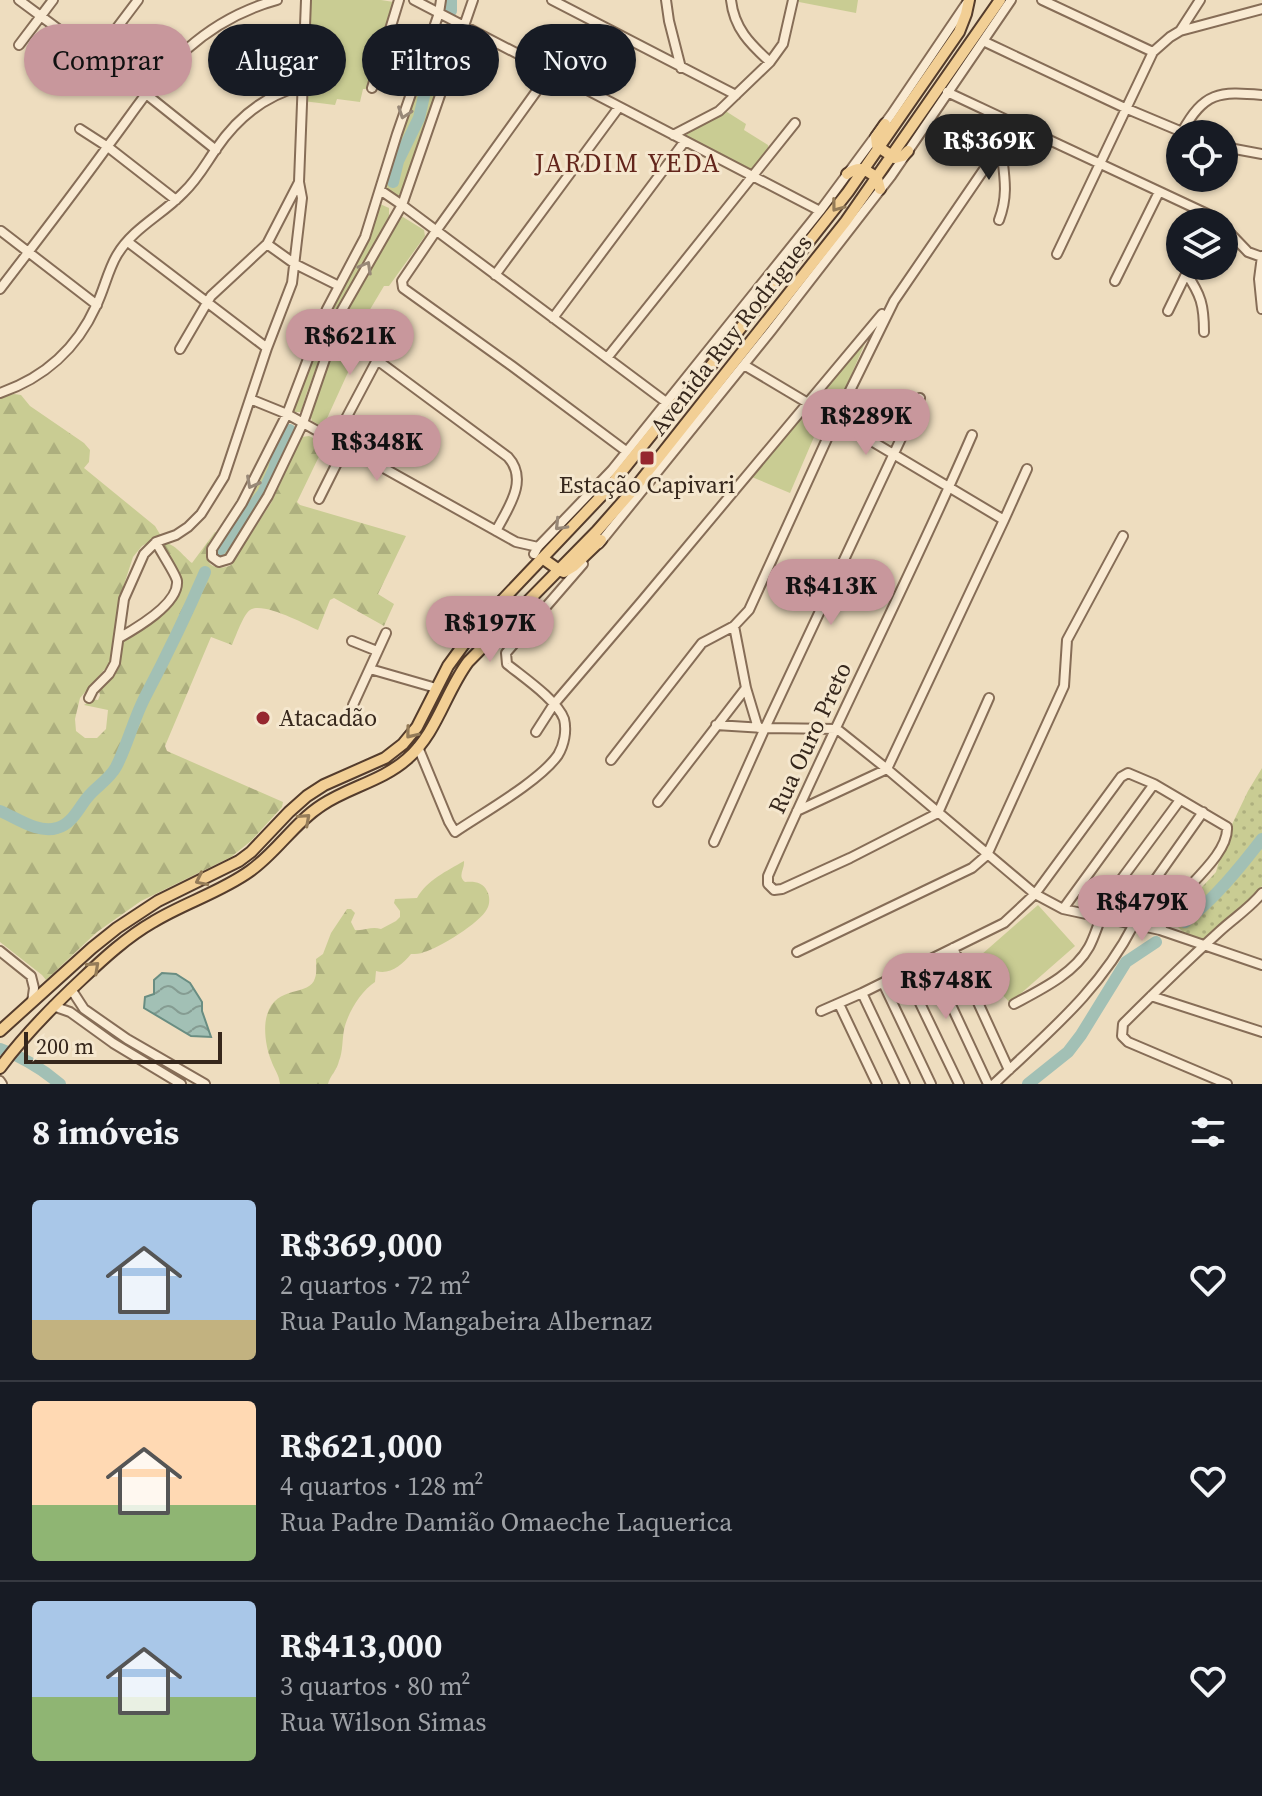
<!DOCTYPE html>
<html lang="pt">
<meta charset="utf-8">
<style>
body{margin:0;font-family:"Source Serif 4",serif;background:#242831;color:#f1f3f6;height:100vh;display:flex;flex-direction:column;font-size:30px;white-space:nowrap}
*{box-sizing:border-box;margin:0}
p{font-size:26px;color:#9ea1a6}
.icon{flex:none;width:44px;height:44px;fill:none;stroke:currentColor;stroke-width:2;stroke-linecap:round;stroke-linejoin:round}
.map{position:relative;height:1084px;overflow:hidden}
.panel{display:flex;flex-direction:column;background:#171b24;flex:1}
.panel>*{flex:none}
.hud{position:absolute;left:24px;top:24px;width:800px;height:72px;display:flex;gap:16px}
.buttons{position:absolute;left:1166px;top:120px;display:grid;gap:16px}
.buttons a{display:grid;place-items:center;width:72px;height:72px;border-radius:50%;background:#171b24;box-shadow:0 2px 6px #0004;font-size:40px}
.scale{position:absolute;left:24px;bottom:20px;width:198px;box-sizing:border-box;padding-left:8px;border:4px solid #36271c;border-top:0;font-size:22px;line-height:28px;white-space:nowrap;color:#36271c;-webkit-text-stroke:6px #f5e7ce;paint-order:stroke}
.price{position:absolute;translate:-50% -68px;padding:0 18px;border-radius:28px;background:#c8979c;color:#111;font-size:26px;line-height:52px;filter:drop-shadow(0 2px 4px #0008)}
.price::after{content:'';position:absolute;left:50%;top:48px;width:24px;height:18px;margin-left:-12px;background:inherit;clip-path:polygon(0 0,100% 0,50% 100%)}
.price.on{background:#222;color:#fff}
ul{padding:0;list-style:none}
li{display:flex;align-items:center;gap:24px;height:200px;padding:0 32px}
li+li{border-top:2px solid #363941}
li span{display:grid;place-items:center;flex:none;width:224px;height:160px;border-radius:8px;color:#555}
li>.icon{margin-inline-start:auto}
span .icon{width:96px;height:96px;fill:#fffc;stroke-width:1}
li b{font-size:34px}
h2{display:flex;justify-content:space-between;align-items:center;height:96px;padding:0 32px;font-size:34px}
.tag{padding:0 28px;border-radius:36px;background:#171b24;box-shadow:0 2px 6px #0004;font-size:28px;line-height:72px}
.tag.on{background:#c8979c;color:#111}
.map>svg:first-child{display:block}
.grass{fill:url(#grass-dots)}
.forest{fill:url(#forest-firs)}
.park{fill:#c9cc93}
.water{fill:url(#water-waves);stroke:#698d82;stroke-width:2}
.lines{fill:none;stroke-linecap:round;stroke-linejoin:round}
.river{stroke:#a2c0b5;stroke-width:12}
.minor-casing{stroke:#866d57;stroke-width:12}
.major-casing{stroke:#543c2c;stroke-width:14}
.minor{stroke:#f9ead2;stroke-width:8}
.major{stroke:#f2cf95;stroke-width:10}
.oneway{stroke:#988877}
.oneway2{stroke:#947b58}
.poi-dot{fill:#96272f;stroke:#f5e7ce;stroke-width:3}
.labels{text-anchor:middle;stroke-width:6;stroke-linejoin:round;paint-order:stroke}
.street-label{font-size:24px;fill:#36271c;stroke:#f5e7ce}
.poi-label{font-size:24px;fill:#36271c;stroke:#f5e7ce}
.neighbourhood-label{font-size:26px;letter-spacing:2px;fill:#63251b;stroke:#f5e7ce}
</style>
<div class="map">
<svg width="1262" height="1084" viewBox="0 0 1262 1084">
<defs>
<pattern id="grass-dots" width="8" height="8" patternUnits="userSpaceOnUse" patternTransform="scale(2)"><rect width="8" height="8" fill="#c9cc93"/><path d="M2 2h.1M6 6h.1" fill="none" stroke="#adaf7e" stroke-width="1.8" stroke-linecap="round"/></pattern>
<pattern id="forest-firs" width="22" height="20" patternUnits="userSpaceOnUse" patternTransform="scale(2)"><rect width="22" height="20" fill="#c9cc93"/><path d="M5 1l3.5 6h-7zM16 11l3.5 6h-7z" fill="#adaf7e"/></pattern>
<pattern id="water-waves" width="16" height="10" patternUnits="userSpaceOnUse" patternTransform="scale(2)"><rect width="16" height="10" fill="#a2c0b5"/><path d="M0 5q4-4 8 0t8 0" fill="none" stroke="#859c92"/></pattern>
</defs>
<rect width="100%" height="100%" fill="#eeddbf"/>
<path class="grass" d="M1262 768V886L1249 902 1211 938 1200 941 1190 939 1176 925 1177 914 1216 872 1225 839 1248 791Z"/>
<path class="forest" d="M14 394 21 395 30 406 84 443 90 450 89 462 84 468 155 526 161 536 142 546 133 557 122 591 111 662 80 698 75 719 76 731 85 738H97L106 729 108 710 84 705 92 699 98 700 100 695 98 688 123 639 156 620 173 600 178 590 161 550 163 543C174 542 183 556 192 563L215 532 218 533C214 539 208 545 207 552 205 567 219 571 231 565L271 503 302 437 309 436 325 444 297 502 300 505 406 536 378 594 394 604 384 626 334 598 330 600 318 630C305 624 262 601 250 610 243 615 236 636 232 645L211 637 165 746 167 751 283 802 282 807 251 841 231 857 141 901 97 932 46 980 42 975 0 942V396Z
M464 861C465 869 457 876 465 882 474 881 483 882 487 891 490 896 490 904 487 909 481 922 438 949 424 952 420 954 416 954 411 954 402 965 390 975 376 971L375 982C361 991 347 1014 344 1030 342 1040 343 1051 339 1061 337 1070 330 1076 328 1084H280C279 1074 274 1069 271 1060 266 1048 263 1028 267 1015 276 984 310 997 315 978 317 973 316 965 316 959L323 954 331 933 347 909H351L355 913 351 922 355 930C365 931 371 926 381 929L396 921 400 917V911L394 903 395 899 417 898C427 880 447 871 464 861Z"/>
<path class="park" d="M307 0H381L400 3 373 89H363L360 102 337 99 335 105 303 101Z
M799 0H858L856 13 799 2Z
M443 25 450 28 453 33 451 49 420 142 400 194 397 196H393L384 188 397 145 439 27Z
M724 110 746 124 744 130 768 145 769 149 755 167 751 169 686 137 688 131 695 129Z
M380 204 389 208V216L338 312 307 392 301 412H294L293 410 328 313 376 207Z
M400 217H403L424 230 425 236 389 286H384L353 338 364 344 361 349 348 340 343 339 342 343 355 357 323 427 312 421 310 414 315 396 343 318 353 295Z
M869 334 835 412 816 400Z
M798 410 820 423 790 493 747 475Z
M285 426 295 429 270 485 227 556H221L217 552 218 547 251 498Z
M1038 905 1075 946 1010 1003 973 962Z"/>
<path class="water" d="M162 973 176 974 190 983 202 1002V1011L211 1037 191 1036 144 1008 145 997 154 994V980Z"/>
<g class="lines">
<path class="river" d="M451 0V11
M393 182 398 161 419 118 426 87 438 58 447 30
M217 554 263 493 274 469 278 454 290 430
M0 811C17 818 38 834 57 828 72 824 78 809 87 798 95 787 109 780 116 767 127 746 133 721 144 699 166 657 186 616 205 572
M1185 922C1215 898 1239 869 1262 839
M0 1049C23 1057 42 1069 60 1084
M1028 1084 1068 1052 1081 1035 1126 962 1156 942"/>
<g class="minor-casing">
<path id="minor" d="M19 0 146 94 216 150
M414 0 820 211
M441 0 439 13 397 134 365 237 327 309 287 414 242 503 212 549V557L219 562 229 559 268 496 303 423 342 310 402 205 473 0
M552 0 736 95
M666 0 669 21 681 68
M731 0C734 28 750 44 770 62
M1042 0 1153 52
M1180 31 1262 9
M983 41 1125 108 1187 134
M19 45 53 0
M95 57 138 0
M551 71 436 231 402 281 403 288 512 366 626 451
M372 88 399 0
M947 92 1216 218 1219 222
M80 129 108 147 176 200
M1182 132C1204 92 1219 91 1262 95
M673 135 719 111 770 62 783 44 793 0
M1224 147 1262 154
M380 190 402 205 666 402
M999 220C1009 194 1004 175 1001 147
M1224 227 1248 252 1262 257
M1 231 97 305
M128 242 267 348
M267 244 295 264 339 286
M1057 254 1153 52 1170 37 1180 31 1200 0
M1262 256 1259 279 1262 309
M1186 273C1201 295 1204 305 1204 332
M495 275 619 107
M1115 281 1159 192
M0 289C37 241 74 193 110 143 133 113 158 73 187 49 213 26 244 9 277 0
M1168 311 1190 266
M553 318 685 141
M180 349 211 296 267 244 299 182 306 0
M607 358 795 123
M377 360 508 457C529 480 508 508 496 531
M744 365 1004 520
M0 393C44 378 77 348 96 306 104 290 108 270 117 255 133 228 162 215 183 193 197 180 205 165 216 149 237 118 265 95 302 86
M250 399 287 414 516 542 538 547
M972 435C908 583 833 727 768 876V884L774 890 782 889 850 858 938 813 989 698
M334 441 377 360C379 344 389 333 386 316
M319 499 345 447
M599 544 771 331 891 176 1011 0
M534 554 538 547 612 470 820 211 891 115 966 4
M734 626 746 688 758 728
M119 638C135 629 179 604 177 581 176 574 160 551 156 542
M352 641 377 651
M370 669 436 688
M89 698 93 690 109 674 115 663 124 599 144 554 156 542 176 535 188 527 201 514 224 477 267 348 292 283 302 198 299 182
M353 705 386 633
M716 725 765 728 837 729 887 769 1035 894 1063 909 1160 930 1262 965
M536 732 554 704 642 601 882 314
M418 747 449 822 455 832C483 813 540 781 558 755 564 745 567 731 564 719 557 700 523 677 507 664L506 653 583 564
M611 760 702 643 734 626 749 610 836 419 894 301 1015 124
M658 802 746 688
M797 811 887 769 1004 520 1027 469
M714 842 765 728 920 398
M1081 885 1143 897 1171 908
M1112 892 1180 800
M1143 897 1203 812
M1063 909 1154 784
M953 948 1009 1070
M0 951 31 976 34 988 32 1002
M797 952 972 868 987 855 1064 686 1067 640 1123 536
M930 960 988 1084
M905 972 959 1084
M883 983 931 1084
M71 989 84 1009 127 1039 205 1084
M862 993 905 1084
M1151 996 1262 1032
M839 1004 877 1084
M1014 1004C1040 990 1074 974 1089 947 1094 938 1097 927 1101 918
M53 1006 70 1012 113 1043 181 1084
M821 1011 862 993 1004 923 1035 894 1121 777 1128 773 1154 784 1227 827C1229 854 1186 886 1171 908 1167 914 1164 923 1160 930
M0 1081 2 1084
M994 1084C1047 1033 1099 992 1134 924
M1227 1084 1128 1042 1122 1036 1123 1024C1155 992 1187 961 1220 931 1234 918 1250 908 1262 893"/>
</g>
<g class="major-casing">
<path id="major" d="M885 124 876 137 877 146 895 158 903 156 908 151
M847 174C860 165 865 169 877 178L880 189
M542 558 559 570 564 572 574 566 601 540
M0 1031 92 948 117 928 158 901 239 861 251 852 289 812 307 796 324 785 385 758 403 744 417 727 448 666 475 629 606 491 676 404 702 377 848 192 959 32 966 14 969 0
M0 1068C24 1035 52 1007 82 979 104 958 127 937 153 922 184 903 221 892 250 871 277 852 294 823 322 805 349 787 382 781 407 759 437 733 445 693 468 662L597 531 634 489 846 221 1000 0"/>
</g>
<use href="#minor" class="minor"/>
<use href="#major" class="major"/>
</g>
<defs><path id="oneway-chevron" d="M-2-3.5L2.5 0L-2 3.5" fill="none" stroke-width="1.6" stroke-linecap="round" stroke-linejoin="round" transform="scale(2)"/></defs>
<g class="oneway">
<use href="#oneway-chevron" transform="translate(404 113) rotate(109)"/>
<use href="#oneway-chevron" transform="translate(366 267) rotate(-61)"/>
<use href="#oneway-chevron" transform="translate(252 483) rotate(118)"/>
<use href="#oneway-chevron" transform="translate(560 525) rotate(134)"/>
</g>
<g class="oneway2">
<use href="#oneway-chevron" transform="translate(837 206) rotate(127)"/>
<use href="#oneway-chevron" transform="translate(411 733) rotate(129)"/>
<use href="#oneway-chevron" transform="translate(305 819) rotate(-42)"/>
<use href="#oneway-chevron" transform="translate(201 880) rotate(154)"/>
<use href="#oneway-chevron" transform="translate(94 967) rotate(-43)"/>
</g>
<g class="poi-dot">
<rect x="639" y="450" width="16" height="16" rx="4"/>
<circle cx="263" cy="718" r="8"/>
</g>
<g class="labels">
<g class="street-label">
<text transform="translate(731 335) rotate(-52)" y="8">Avenida Ruy Rodrigues</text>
<text transform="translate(810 738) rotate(-65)" y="8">Rua Ouro Preto</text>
</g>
<g class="poi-label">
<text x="647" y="493">Estação Capivari</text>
<text x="279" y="726" text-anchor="start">Atacadão</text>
</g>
<g class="neighbourhood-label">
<text x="628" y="172">JARDIM YEDA</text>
</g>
</g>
</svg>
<div class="buttons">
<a><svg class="icon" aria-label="locate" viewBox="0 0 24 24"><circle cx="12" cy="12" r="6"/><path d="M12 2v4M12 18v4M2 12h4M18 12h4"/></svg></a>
<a><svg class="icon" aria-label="layers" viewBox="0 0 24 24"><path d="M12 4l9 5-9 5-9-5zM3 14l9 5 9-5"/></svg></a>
</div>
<div class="scale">200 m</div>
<b class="price on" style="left:989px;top:182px">R$369K</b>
<b class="price" style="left:350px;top:377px">R$621K</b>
<b class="price" style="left:866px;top:457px">R$289K</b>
<b class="price" style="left:377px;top:483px">R$348K</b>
<b class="price" style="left:831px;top:627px">R$413K</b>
<b class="price" style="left:490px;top:664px">R$197K</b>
<b class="price" style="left:1142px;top:943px">R$479K</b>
<b class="price" style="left:946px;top:1021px">R$748K</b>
<div class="hud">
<a class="tag on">Comprar</a>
<a class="tag">Alugar</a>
<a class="tag">Filtros</a>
<a class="tag">Novo</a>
</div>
</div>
<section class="panel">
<h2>8 imóveis<svg class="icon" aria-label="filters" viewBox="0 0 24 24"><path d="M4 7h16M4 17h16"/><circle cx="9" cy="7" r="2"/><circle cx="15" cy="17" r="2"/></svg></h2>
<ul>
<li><span style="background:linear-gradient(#a9c7e8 75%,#c2b280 0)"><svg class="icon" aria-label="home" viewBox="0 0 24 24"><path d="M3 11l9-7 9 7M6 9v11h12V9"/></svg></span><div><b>R$369,000</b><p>2 quartos · 72 m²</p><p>Rua Paulo Mangabeira Albernaz</p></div><svg class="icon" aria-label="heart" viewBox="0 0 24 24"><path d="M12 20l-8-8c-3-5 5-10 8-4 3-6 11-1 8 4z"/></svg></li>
<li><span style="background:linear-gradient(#ffd9b3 65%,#8fb573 0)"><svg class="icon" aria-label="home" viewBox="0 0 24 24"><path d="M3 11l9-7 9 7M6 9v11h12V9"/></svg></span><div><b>R$621,000</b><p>4 quartos · 128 m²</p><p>Rua Padre Damião Omaeche Laquerica</p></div><svg class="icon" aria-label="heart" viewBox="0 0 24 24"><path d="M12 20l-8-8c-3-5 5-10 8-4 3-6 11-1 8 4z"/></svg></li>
<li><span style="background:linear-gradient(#a9c7e8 60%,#8fb573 0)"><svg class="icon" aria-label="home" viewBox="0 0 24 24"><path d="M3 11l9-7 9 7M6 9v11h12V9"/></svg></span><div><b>R$413,000</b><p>3 quartos · 80 m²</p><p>Rua Wilson Simas</p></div><svg class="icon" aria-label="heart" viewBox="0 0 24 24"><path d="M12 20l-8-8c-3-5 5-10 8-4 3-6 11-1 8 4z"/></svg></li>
</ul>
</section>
